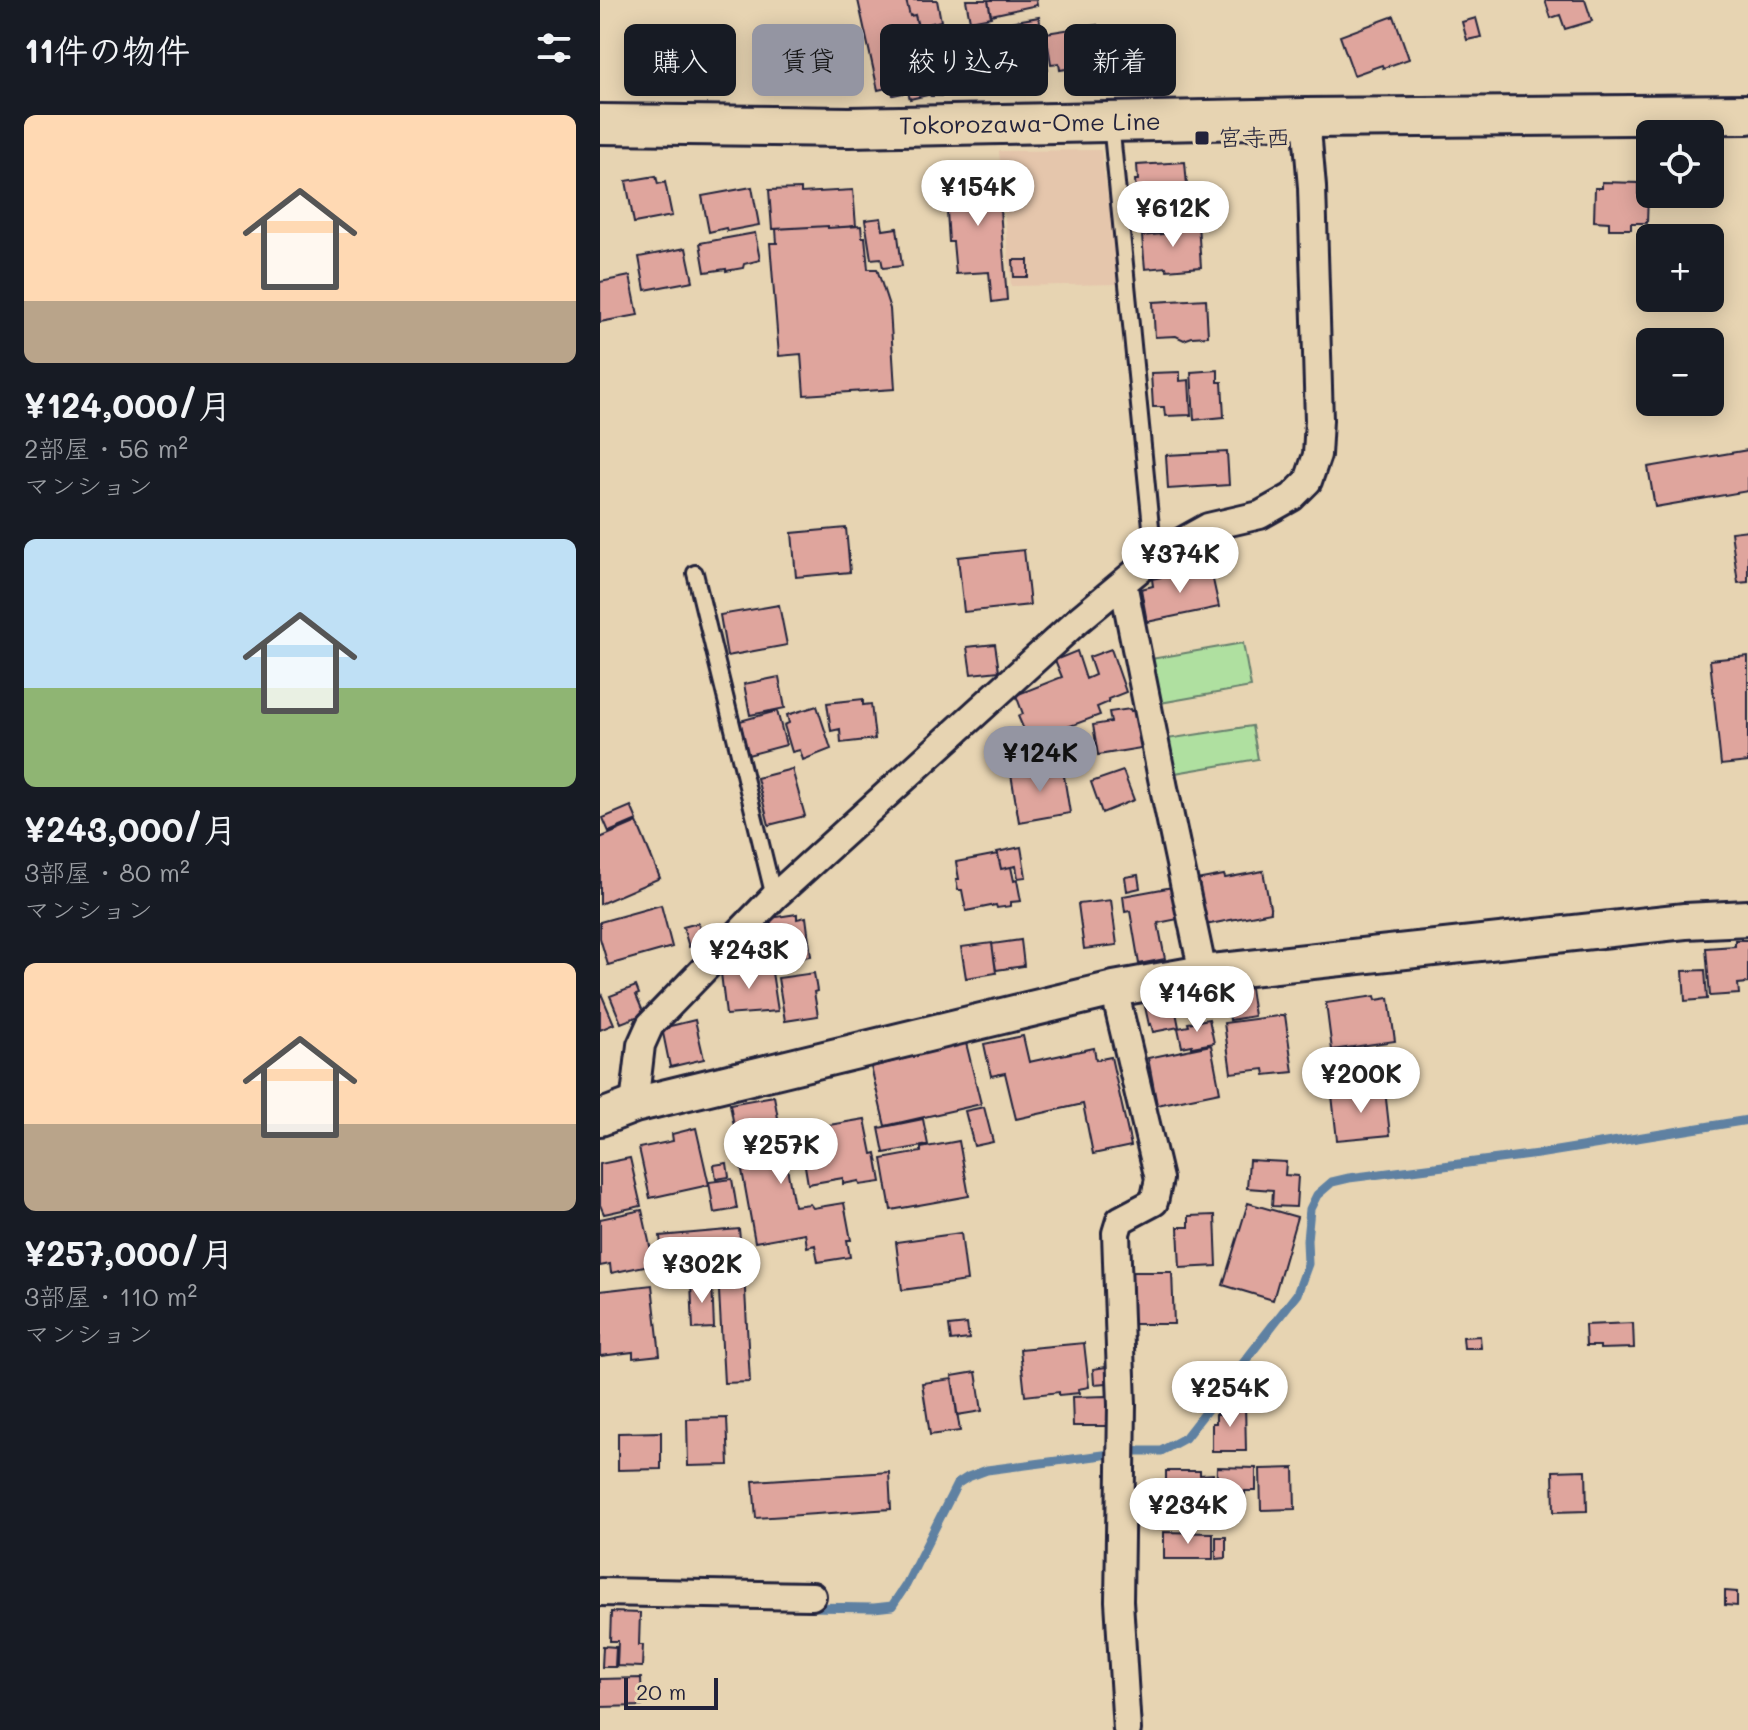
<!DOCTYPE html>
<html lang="ja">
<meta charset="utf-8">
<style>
body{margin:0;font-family:Mali,"Klee One",sans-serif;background:#242831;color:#f1f3f6;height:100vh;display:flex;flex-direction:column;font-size:30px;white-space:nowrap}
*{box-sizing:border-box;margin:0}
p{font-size:26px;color:#9ea1a6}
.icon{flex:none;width:44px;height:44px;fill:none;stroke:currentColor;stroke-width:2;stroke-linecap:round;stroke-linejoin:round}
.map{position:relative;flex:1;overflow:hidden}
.sheet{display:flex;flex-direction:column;background:#171b24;width:600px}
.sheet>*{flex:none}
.banner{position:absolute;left:24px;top:24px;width:760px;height:72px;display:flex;gap:16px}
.controls{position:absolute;left:1036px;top:120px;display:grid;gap:16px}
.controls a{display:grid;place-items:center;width:88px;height:88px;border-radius:12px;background:#171b24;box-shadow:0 4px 20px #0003;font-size:40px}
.scale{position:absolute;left:24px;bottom:20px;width:94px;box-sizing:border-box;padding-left:8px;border:4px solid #22223b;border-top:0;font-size:22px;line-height:28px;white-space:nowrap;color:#22223b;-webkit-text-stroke:6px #e7d4b2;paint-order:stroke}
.price{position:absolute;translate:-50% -68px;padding:0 18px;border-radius:28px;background:#fff;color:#222;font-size:26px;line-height:52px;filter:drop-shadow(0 2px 4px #0008)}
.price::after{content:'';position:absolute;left:50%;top:48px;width:24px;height:18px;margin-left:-12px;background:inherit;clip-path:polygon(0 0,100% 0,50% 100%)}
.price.current{background:#9495a2;color:#111}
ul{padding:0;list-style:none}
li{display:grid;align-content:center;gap:16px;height:424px;padding:0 24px}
li span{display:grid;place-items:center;height:248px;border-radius:12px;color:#555}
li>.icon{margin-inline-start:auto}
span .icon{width:144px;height:144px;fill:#fffc;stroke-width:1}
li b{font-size:34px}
h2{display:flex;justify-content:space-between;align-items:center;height:96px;padding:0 24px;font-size:34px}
.pill{padding:0 28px;border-radius:12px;background:#171b24;box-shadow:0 4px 20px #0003;font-size:28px;line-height:72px}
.pill.current{background:#9495a2;color:#111}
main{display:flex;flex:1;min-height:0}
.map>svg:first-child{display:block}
.built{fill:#e5c6ac}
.green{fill:#afe0a0;stroke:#68816e;stroke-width:2}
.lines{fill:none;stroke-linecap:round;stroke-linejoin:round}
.stream{stroke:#5f81a2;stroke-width:9}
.building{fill:#dfa59d;stroke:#22223b;stroke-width:2}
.service-casing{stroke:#22223b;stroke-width:20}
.minor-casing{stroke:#22223b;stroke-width:32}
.tertiary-casing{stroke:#22223b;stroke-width:40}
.secondary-casing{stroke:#22223b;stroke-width:44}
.service{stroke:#e7d4b2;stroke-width:14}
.minor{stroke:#e7d4b2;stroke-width:26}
.tertiary{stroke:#e7d4b2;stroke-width:34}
.secondary{stroke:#e7d4b2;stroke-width:38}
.poi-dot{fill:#22223b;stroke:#e7d4b2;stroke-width:3}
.labels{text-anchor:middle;stroke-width:6;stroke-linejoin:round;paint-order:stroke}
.street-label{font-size:24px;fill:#22223b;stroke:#e7d4b2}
.poi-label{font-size:24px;fill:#22223b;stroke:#e7d4b2;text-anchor:start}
</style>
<main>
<section class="sheet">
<h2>11件の物件<svg class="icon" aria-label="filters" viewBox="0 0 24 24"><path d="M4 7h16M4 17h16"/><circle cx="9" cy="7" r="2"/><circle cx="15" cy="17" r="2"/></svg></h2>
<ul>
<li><span style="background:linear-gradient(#ffd9b3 75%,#b9a48a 0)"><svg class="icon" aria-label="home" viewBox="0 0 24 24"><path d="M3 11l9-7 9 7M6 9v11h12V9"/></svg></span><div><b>¥124,000/月</b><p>2部屋 · 56 m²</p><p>マンション</p></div></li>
<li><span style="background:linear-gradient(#bfe0f5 60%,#8fb573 0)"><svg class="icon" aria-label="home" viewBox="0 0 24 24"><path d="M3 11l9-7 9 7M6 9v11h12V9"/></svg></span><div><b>¥243,000/月</b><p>3部屋 · 80 m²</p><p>マンション</p></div></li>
<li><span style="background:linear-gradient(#ffd9b3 65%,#b9a48a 0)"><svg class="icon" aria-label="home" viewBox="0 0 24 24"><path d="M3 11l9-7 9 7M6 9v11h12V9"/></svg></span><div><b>¥257,000/月</b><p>3部屋 · 110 m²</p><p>マンション</p></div></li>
</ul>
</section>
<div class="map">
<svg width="1148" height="1730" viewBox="0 0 1148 1730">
<rect width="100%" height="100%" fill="#e7d4b2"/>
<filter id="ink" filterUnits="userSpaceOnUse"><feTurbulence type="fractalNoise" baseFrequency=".0125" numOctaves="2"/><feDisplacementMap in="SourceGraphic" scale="16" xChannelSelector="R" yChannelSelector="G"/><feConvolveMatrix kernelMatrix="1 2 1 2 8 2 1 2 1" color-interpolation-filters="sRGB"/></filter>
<g filter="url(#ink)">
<path class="built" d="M501 150 520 284 411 286 399 151Z"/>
<path class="green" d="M643 643 651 687 560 703 551 659Z
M652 726 658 759 575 773 567 739Z"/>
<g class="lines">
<path class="stream" d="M207 1607 274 1608 292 1606 306 1585 357 1484 368 1477 387 1470 534 1451H561L585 1438 697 1294 708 1264 707 1240 710 1209 717 1195 732 1182 749 1178 938 1154 1148 1120"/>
</g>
<path class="building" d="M258 0H306L310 16 315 15 332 94 310 99 308 92 293 95 291 87 278 90Z
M306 0H337L341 21 318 26 315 15 310 16Z
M366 0H388L391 17 370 21Z
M388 0H436L437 5 391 15Z
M945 0H985L992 21 965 29 960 15 951 18Z
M794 16 809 59 783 68 782 65 754 75 740 36Z
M439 17 448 70 391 80 382 27Z
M876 18 881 37 867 40 862 22Z
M497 25 500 50 506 49 510 72 506 73 509 87 483 91 479 67 460 70 459 63 451 64 446 33Z
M351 37 362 86 342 89 345 96H331L332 94 321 44Z
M585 162 588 198 537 202 535 180H538L537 165Z
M397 170 407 300 392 302 389 272 356 274 353 242H349L347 211 354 210 351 174Z
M56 176 58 184 65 182 72 216 34 223 26 181Z
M1002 182 1038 183V194H1048L1047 223H1031V229H1009V222L994 221 995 188H1002Z
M152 187 159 225 127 231 126 228 109 232 102 196Z
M201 189V193L253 190 256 226 228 228V226L172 229 169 190Z
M281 218 283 230 297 228 302 266 283 268 281 258 271 259 265 220Z
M598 224 601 267 567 270 566 267 545 269 542 236 571 233 570 227Z
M228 226V228L261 226 262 237H265L268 269H277L290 309 295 389 204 395 201 354 179 356 170 243H177L176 229Z
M155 233 160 260 144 264 143 268 126 271V269L105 272 100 243Z
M86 248 93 281 45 290 39 257Z
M413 260H428V277H414Z
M30 276 38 315 0 322V282Z
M606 299 608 336 592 337 584 340 576 336 555 337 553 302Z
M618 370V382H622L624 417 594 420 591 372Z
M580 372V381L589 380 591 415 565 416 564 407H553L551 373Z
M1148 450V491L1055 507 1048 467Z
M627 452 629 485 568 489 566 455Z
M246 528 250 572 196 577 192 533Z
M1148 530V582L1138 583 1131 532Z
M424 550 430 605 364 612 358 557Z
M610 566 619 607 547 622 541 589 553 586 552 579Z
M179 605 187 645 127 656 120 615Z
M395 644 399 671 371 674 367 647Z
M511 649 526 692 508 699 509 702 497 707 500 715 441 737 439 733 427 737 418 716 423 714 416 695 462 677 455 660 477 651 486 679 495 675 489 657Z
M1148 656V762L1121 765 1110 660Z
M179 677 185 708 150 715 144 684Z
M263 699V705L271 704 275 739 241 743 240 729 231 731 227 703Z
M217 706 231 749 203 760 200 750 192 752 184 725 189 723 187 715Z
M530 709 531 711 541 709 547 747 498 755 493 725 511 722 509 712Z
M177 711 186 745 148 755 140 721Z
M448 767 449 772 463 770 470 813 419 822 411 774Z
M192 769 205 816 169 825 157 778Z
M523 771 534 800 502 813 491 782Z
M31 806 37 820 9 832 3 818Z
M37 822 60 878 0 904V838Z
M421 847 426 877 418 878 416 866 401 869 397 852Z
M398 854 401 869 411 867 414 881 417 880 421 901 411 902V906L397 908 396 905 366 911 362 890H358L356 879H359L356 862Z
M663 871 671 912 605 925 596 880 624 875 625 878Z
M538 875 540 888 527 891 525 877Z
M573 887 578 919 558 923 565 959 539 964 530 911 525 912 523 896Z
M511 900 517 945 484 949 478 904Z
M61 905 72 947 8 965 0 938V922Z
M197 914V919L206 917 211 956 176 961 170 918Z
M98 923 104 943 89 947 83 927Z
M421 940 424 966 396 970 392 944Z
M1135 940H1148V983L1138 984 1139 994 1110 996 1106 948 1135 946Z
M392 943 396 973 366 978 361 947Z
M171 966 178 1011 126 1015 121 973Z
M1105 970 1107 999 1085 1001 1083 971Z
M214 973 217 991 214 992 218 1016 185 1021 178 978Z
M36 986 39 994 36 995 44 1014 21 1023 10 996Z
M650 988 654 1016 630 1020 628 1006 620 1007 619 992Z
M0 991 14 1024 0 1030Z
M775 996 776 1000 789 998 795 1041 732 1050 726 1003Z
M573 997 579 1027 553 1032 551 1024 549 1025 544 1002Z
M685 1015 693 1072 665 1075 664 1069 631 1073 624 1023Z
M609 1019 614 1043 592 1047V1045L582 1047 578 1028 589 1026 588 1023Z
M95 1020 104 1059 70 1067 62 1028Z
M423 1036 429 1062 494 1048 496 1060 511 1057 531 1146 493 1154 483 1104 416 1119 405 1073 391 1076 384 1044Z
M366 1043 381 1104 285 1126 271 1067Z
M611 1045 620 1092 557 1105 548 1058Z
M785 1090 790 1135 737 1140 732 1095Z
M174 1096 194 1206 210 1204 213 1208 244 1203 251 1240H247L250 1257 218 1262 215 1245 207 1247 205 1233 155 1242 130 1104Z
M384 1107 393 1142 374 1146 365 1111Z
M265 1119 272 1154 276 1153 281 1182 260 1185 259 1181 243 1184V1178L208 1184 199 1130Z
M323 1119 328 1145 284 1153 279 1128Z
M96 1128 109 1185 50 1198 39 1148 73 1141 72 1134Z
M359 1141 369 1196 291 1210 282 1159 321 1152V1148Z
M30 1158 41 1206 4 1214 0 1205V1164Z
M649 1160 686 1162 685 1175 698 1176 696 1207 672 1206 673 1190 647 1188Z
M127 1163 129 1177 116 1179 114 1165Z
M132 1179 137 1209 114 1213 109 1182Z
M648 1203 697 1217 673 1300 623 1285Z
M42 1210 54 1264 11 1273 10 1264 0 1266V1219Z
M615 1215 617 1266 580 1268 578 1227H589V1216Z
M139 1229 142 1259 63 1267 60 1236Z
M361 1233 367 1281 302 1290 296 1242Z
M144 1272 150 1382 124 1383 118 1273Z
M532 1272H572L574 1324H532Z
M112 1281 114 1328 93 1329 91 1282Z
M52 1285 60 1355 33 1358V1352L0 1356V1291Z
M1033 1323 1034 1348 1000 1349V1346H986L985 1325Z
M367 1324 369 1339 351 1341 349 1326Z
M880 1336 881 1348H864L863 1337Z
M484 1343 489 1387 478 1389 479 1393 459 1395V1392L425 1396 420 1349Z
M506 1367 507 1383 494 1384 493 1369Z
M376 1372 382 1411 357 1415 352 1376Z
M352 1379 360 1431 330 1435 322 1383Z
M507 1396V1426H473L472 1397Z
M624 1403H645L646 1451H612V1423H616V1414H624Z
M127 1418 129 1465 88 1466 87 1419Z
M61 1432V1469L18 1470V1433Z
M617 1467 656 1468V1491H645V1505H616Z
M694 1468 695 1509 661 1510 660 1469Z
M986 1470 987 1511 954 1512 953 1471Z
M566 1471H600V1475L613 1474V1507L581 1506V1491L566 1490Z
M289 1472 291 1509 156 1518 153 1481Z
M564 1532 613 1533V1559H564Z
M616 1537H626V1558L616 1559Z
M1125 1591 1137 1592V1606L1125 1605Z
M11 1612 40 1613 39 1645H43L42 1667 17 1666 18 1641H10Z
M3 1646 16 1647 15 1667H2Z
M41 1678 42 1706 0 1707V1679Z"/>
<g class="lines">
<g class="service-casing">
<path id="service" d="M511 123 554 557
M95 573 174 897"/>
</g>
<g class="minor-casing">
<path id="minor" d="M523 583 564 788 603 973
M514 989 559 1179 554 1202 520 1220 516 1233 522 1405 519 1601 527 1730
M34 1105 41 1045 50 1025 174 897 476 622 554 557 608 527 660 515 692 497 708 481 717 455 719 420 712 187 706 118
M0 1592 212 1596"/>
</g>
<g class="tertiary-casing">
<path id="tertiary" d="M0 1118 34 1105 514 989 603 973 1085 921 1148 918"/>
</g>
<g class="secondary-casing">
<path id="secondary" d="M0 124 249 127 706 118 1148 114"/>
</g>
<use href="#service" class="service"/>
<use href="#minor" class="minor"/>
<use href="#tertiary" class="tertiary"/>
<use href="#secondary" class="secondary"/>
</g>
</g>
<rect class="poi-dot" x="594" y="130" width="16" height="16" rx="4"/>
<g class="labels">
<g class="street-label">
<text transform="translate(430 124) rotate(-1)" y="8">Tokorozawa-Ome Line</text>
</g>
<g class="poi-label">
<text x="618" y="146">宮寺西</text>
</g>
</g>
</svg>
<div class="controls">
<a><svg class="icon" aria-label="locate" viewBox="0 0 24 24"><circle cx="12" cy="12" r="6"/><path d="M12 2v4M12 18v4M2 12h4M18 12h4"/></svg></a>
<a>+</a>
<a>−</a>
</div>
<div class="scale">20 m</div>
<b class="price" style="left:378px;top:228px">¥154K</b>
<b class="price" style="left:573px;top:249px">¥612K</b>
<b class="price" style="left:580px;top:595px">¥374K</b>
<b class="price current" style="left:440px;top:794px">¥124K</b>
<b class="price" style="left:149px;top:991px">¥243K</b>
<b class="price" style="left:597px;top:1034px">¥146K</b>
<b class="price" style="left:761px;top:1115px">¥200K</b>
<b class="price" style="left:181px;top:1186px">¥257K</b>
<b class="price" style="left:102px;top:1305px">¥302K</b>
<b class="price" style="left:630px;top:1429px">¥254K</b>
<b class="price" style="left:588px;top:1546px">¥234K</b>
<div class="banner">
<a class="pill">購入</a>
<a class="pill current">賃貸</a>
<a class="pill">絞り込み</a>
<a class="pill">新着</a>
</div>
</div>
</main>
